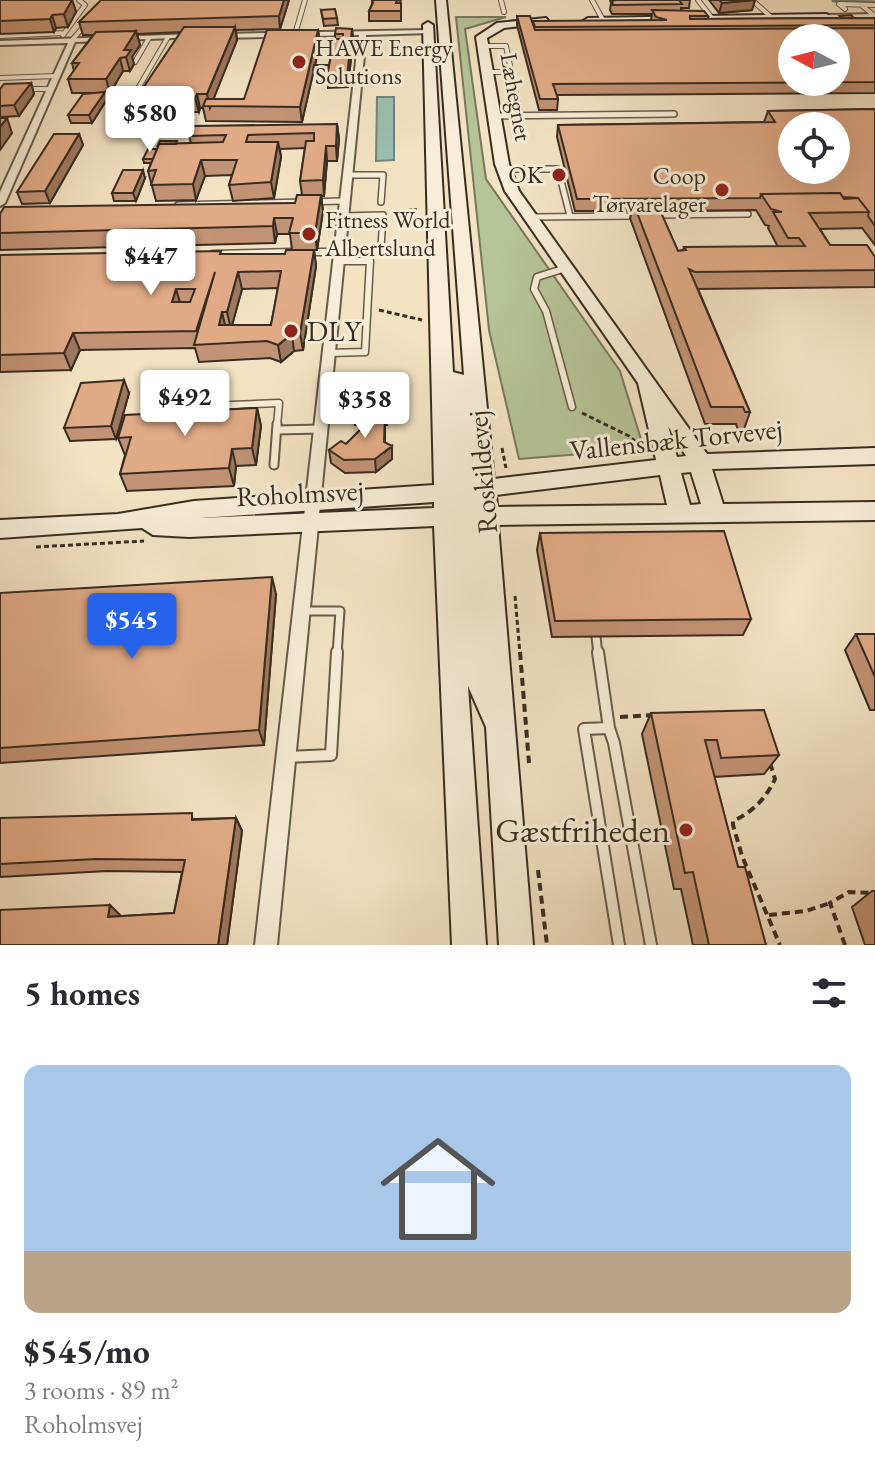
<!DOCTYPE html>
<meta charset="utf-8">
<style>
body{margin:0;font-family:"EB Garamond",serif;background:#f2f2f3;color:#2b2b33;height:100vh;display:flex;flex-direction:column;font-size:30px;white-space:nowrap}
*{box-sizing:border-box;margin:0}
p{font-size:26px;color:#7c7c81}
.icon{flex:none;width:44px;height:44px;fill:none;stroke:currentColor;stroke-width:2;stroke-linecap:round;stroke-linejoin:round}
.map{position:relative;height:945px;overflow:hidden}
.side{display:flex;flex-direction:column;background:#fff;flex:1}
.side>*{flex:none}
.needle{width:52px;rotate:277deg}
.buttons{position:absolute;left:778px;top:24px;display:grid;gap:16px}
.buttons a{display:grid;place-items:center;width:72px;height:72px;border-radius:50%;background:#fff;box-shadow:0 8px 32px #0002;font-size:40px}
.price{position:absolute;translate:-50% -68px;padding:0 18px;border-radius:8px;background:#fff;color:#222;font-size:26px;line-height:52px;filter:drop-shadow(0 2px 4px #0008)}
.price::after{content:'';position:absolute;left:50%;top:48px;width:24px;height:18px;margin-left:-12px;background:inherit;clip-path:polygon(0 0,100% 0,50% 100%)}
.price.current{background:#2563eb;color:#fff}
ul{padding:0;list-style:none}
li{display:grid;align-content:center;gap:16px;height:424px;padding:0 24px}
li span{display:grid;place-items:center;height:248px;border-radius:16px;color:#555}
li>.icon{margin-inline-start:auto}
span .icon{width:144px;height:144px;fill:#fffc;stroke-width:1}
li b{font-size:34px}
h2{display:flex;justify-content:space-between;align-items:center;height:96px;padding:0 24px;font-size:34px}
.map>svg:first-child{display:block}
.green{fill:#b6c497;stroke:#77785c;stroke-width:2}
.water{fill:#9bbeb4;stroke:#738479;stroke-width:2}
.lines{fill:none;stroke-linecap:round;stroke-linejoin:round}
.stream{stroke:#738479;stroke-width:3}
.lane-far4-casing{stroke:#675a4a;stroke-width:6}
.lane-far3-casing{stroke:#675a4a;stroke-width:8}
.lane-far2-casing{stroke:#675a4a;stroke-width:9}
.lane-far1-casing{stroke:#675a4a;stroke-width:11}
.lane-casing{stroke:#675a4a;stroke-width:14}
.street-casing{stroke:#675a4a;stroke-width:4}
.secondary-casing{stroke:#382c21;stroke-width:4}
.path-far2{stroke:#382c21;stroke-width:2;stroke-dasharray:3 2;stroke-linecap:butt}
.path-far1{stroke:#382c21;stroke-width:3;stroke-dasharray:5 3;stroke-linecap:butt}
.path{stroke:#382c21;stroke-width:4;stroke-dasharray:8 5;stroke-linecap:butt}
.lane-far4{stroke:#f7edd8;stroke-width:4}
.lane-far3{stroke:#f7edd8;stroke-width:5}
.lane-far2{stroke:#f7edd8;stroke-width:6}
.lane-far1{stroke:#f7edd8;stroke-width:7}
.lane{stroke:#f7edd8;stroke-width:10}
.street{fill:#f7edd8;fill-rule:evenodd}
.secondary{fill:#f7edd8;fill-rule:evenodd}
.wall{fill:#c29374;stroke:#382c21;stroke-width:2;fill-rule:evenodd}
.shaded-wall{fill:#9e785e;stroke:#382c21;stroke-width:2}
.building{fill:#e2ab87;stroke:#382c21;stroke-width:2;fill-rule:evenodd}
.poi-dot{fill:#8f2418;stroke:#f7edd8;stroke-width:3}
.labels{text-anchor:middle;stroke-width:6;stroke-linejoin:round;paint-order:stroke}
.far-poi-label{font-size:24px;fill:#382c21;stroke:#f7edd8;text-anchor:start}
.far-street-label{font-size:24px;fill:#382c21;stroke:#f7edd8}
.poi-label{font-size:28px;fill:#382c21;stroke:#f7edd8;text-anchor:start}
.street-label{font-size:28px;fill:#382c21;stroke:#f7edd8}
.near-poi-label{font-size:34px;fill:#382c21;stroke:#f7edd8;text-anchor:end}
</style>
<div class="map">
<svg width="875" height="945" viewBox="0 0 875 945">
<rect width="100%" height="100%" fill="#f3e3c3"/>
<filter id="stains"><feTurbulence type="fractalNoise" baseFrequency=".0025" numOctaves="4"/><feColorMatrix values="0 0 0 0 .2 0 0 0 0 .09 0 0 0 0 .02 0 0 0 .5 -.17"/></filter>
<radialGradient id="worn" r=".72"><stop offset=".6" stop-color="#630" stop-opacity="0"/><stop offset="1" stop-color="#630" stop-opacity=".3"/></radialGradient>
<path class="green" d="M456 17H506L465 29 486 179 620 371 644 449 519 459 489 330Z"/>
<path class="water" d="M377 97H394V160L376 161Z"/>
<g class="lines">
<path class="stream" d="M833 1 875 2"/>
<g class="lane-far4-casing">
<path id="lane-far4" d="M501 0 504 12
M592 0 603 20
M698 0 712 18
M752 0 771 17
M861 5 875 16
M845 9 839 4 875 5
M295 34 305 0
M63 35 85 5 79 0
M0 36 64 33
M73 39 86 24
M481 46H506L519 109
M135 62 149 38
M486 72H512
M0 78 56 76
M26 89H51
M126 109 168 37"/>
</g>
<g class="lane-far3-casing">
<path id="lane-far3" d="M127 107 117 125 188 124
M518 107 520 116
M493 116 674 114
M504 169H558L570 216
M346 175H383L381 202
M178 205 343 201
M653 215 748 214
M342 216 383 215 381 248
M531 217 637 216"/>
</g>
<g class="lane-far2-casing">
<path id="lane-far2" d="M305 252H339
M213 254 292 252
M566 268 537 277 534 289 546 311 572 407
M329 353 365 352 370 261H337
M185 407 279 403 277 426"/>
</g>
<g class="lane-far1-casing">
<path id="lane-far1" d="M277 430 321 429
M274 465 277 424
M303 611H340L337 654
M596 637 598 654"/>
</g>
<g class="lane-casing">
<path id="lane" d="M598 652 609 728
M287 757 331 755 337 652
M619 945 584 729 609 728 614 743 651 945"/>
</g>
<g class="street-casing">
<path id="street" d="M875 14V18L827 19 824 17 827 15Z
M428 30 430 33 366 35 277 945H255L359 35 220 38 217 36 220 34Z
M195 34 197 37 75 42 5 203 0 206V192L68 43 0 45V41Z"/>
</g>
<g class="secondary-casing">
<path id="secondary" d="M436 0H446L494 479 656 460 638 383 505 191 495 164 476 37 497 23 546 18 550 23 504 28 487 38 509 164 519 191 707 454 875 448V464L712 469 723 504 875 502V520L498 525 533 945H499L486 727 468 686 486 945H452L434 526 189 537 153 535 142 528 0 538V520L118 514 194 501 434 485 423 25 428 22 433 25 453 372 464 375ZM668 426 686 456 677 457ZM691 472 701 504 690 505 681 473ZM660 475 667 505 497 507 496 495ZM434 502V508L200 518Z
M827 14 831 19 588 24 583 21 588 18Z"/>
</g>
<path class="path-far2" d="M394 211 419 209"/>
<path class="path-far1" d="M392 250H421
M379 310 422 320
M582 413 629 436 644 449
M502 448 506 468
M36 547 144 541
M515 596 520 654"/>
<path class="path" d="M520 652 529 763
M620 717 653 715
M770 763 775 779C766 798 753 812 733 821V825L742 856 780 945
M538 870 547 945
M769 915 806 911 830 903
M845 945 830 903 849 892 875 893"/>
<use href="#lane-far4" class="lane-far4"/>
<use href="#lane-far3" class="lane-far3"/>
<use href="#lane-far2" class="lane-far2"/>
<use href="#lane-far1" class="lane-far1"/>
<use href="#lane" class="lane"/>
<use href="#street" class="street"/>
<use href="#secondary" class="secondary"/>
</g>
<path class="wall" d="M0 0H72L76 12 68 27 56 28 54 32 0 34Z
M289 0 280 29 236 30 237 40 213 99H244L318 30 320 43 315 65H329L335 39V34L352 29 353 39 348 87 328 88V73H313L302 122 206 121 203 108H200L199 112H159L158 108H143L139 94 181 32 137 34 140 45 132 57 134 64 130 71H123L110 93H105L107 99 92 123H71L68 115 93 93H72L68 79 74 71 72 63 93 35H83L79 22Z
M372 0H401L400 3H401V21H369V11L372 4Z
M610 0H690L689 8H681V10L708 16V19L839 18 840 16 854 18H875V93L557 95 558 99 557 110H539L517 25V16L533 24 651 20 652 14H612L610 10 611 3Z
M709 0H755L752 10 719 13Z
M321 10 337 18 338 25 324 26Z
M31 83 34 94 19 116 0 117V89Z
M875 109V245L862 228 820 229 830 245 875 257V287L698 289 750 412 744 429 738 430 736 424H705L630 218 632 211H575L557 137 558 125 764 122 768 111ZM756 210 765 225 769 226 768 228 778 247H684L683 250 678 251 660 211Z
M337 124 339 139 337 161H327L324 196H321L323 211 317 250H314L316 266 303 350 294 351 281 362 270 358 199 362 195 348 80 350 71 370 0 372V255L285 254 292 250 290 234H277L275 243 0 250V214L295 203 302 195 300 181 305 148 280 149 281 157 274 198 233 201 229 185 232 175 205 176 196 200 156 201 148 171 151 163H144L143 159 157 149 178 144 191 143 189 136ZM278 288 271 325H232L242 289Z
M79 134 83 145 50 203 22 204 17 192Z
M145 178 136 201H114L112 193Z
M129 393 116 439 70 441 64 428Z
M406 393V413H388L387 425H385V442L392 459 376 472 345 473 331 463 329 450 346 444 360 430V425H355L354 421Z
M257 408 261 426 256 465 236 466 234 486 127 491 120 474 125 455 118 438 170 413Z
M540 533 751 619 743 635 552 637 537 550Z
M0 593 276 594 264 745 0 763Z
M856 634H875V710H870L845 650Z
M651 713 779 755 764 774 714 777 738 867 766 945H693L681 889H674L642 734Z
M0 818 196 819 236 818 242 831 227 945 121 916 174 913 182 872 107 871 0 877Z
M872 891H875V945H865L852 907Z"/>
<path class="shaded-wall" d="M72 0 76 12 68 27 64 14Z
M284 0H289L280 29 279 16Z
M755 0 752 10 719 13 722 3Z
M52 15 56 28 54 32 50 19Z
M235 27 237 40 210 108 207 94Z
M352 29 353 39 348 87 347 77Z
M318 30 320 43 302 122 300 107Z
M136 31 140 45 132 57 134 64 130 71 124 50Z
M120 58 123 71 110 93 106 79Z
M31 83 34 94 19 116 14 105Z
M105 92 107 99 92 123 89 115Z
M197 94 200 108 199 112 195 98Z
M7 118 12 133 0 150V127Z
M337 124 339 139 337 161 336 146Z
M79 134 83 145 50 203 45 191Z
M278 142 281 157 274 198 271 182Z
M326 146 327 161 324 196 323 180Z
M201 160 205 176 196 200 193 184Z
M143 170 145 178 136 201 133 193Z
M321 195 323 211 317 250 315 233Z
M274 218 277 234 275 243 273 226Z
M314 250 316 266 303 350 300 333Z
M238 272 242 289 231 329 227 312Z
M176 289 181 306 172 302Z
M222 312 226 329 219 325Z
M73 333 80 350 71 370 64 353Z
M292 334 294 351 281 362 278 345Z
M124 380 129 393 116 439 111 426Z
M165 397 170 414 161 413Z
M257 408 261 426 256 465 252 448Z
M385 414V452L392 446V459L376 472 375 459 384 442Z
M232 449 236 466 234 486 229 468Z
M272 577 276 594 264 745 259 730Z
M236 818 242 831 227 945H218Z
M110 905 121 916 108 917Z"/>
<path class="building" d="M0 0H72L64 14 52 15 50 19 0 21Z
M101 0H284L279 16 79 22Z
M372 0H397L396 3H401V11H369L373 3Z
M616 0H679L682 4 613 5 612 1Z
M719 0H755L722 3Z
M335 9 337 18 323 19 321 10Z
M652 10 704 11 708 16H690V19L875 18V25L535 27 533 21 667 20 656 17Z
M851 15 854 18H843L840 16Z
M517 16H530L535 30 875 28V82L553 84 558 99H540ZM792 38H836V82H792Z
M184 27H235L207 94H197L195 98H155L157 94H139Z
M336 28 352 29 347 77H327L334 39H343V34H335Z
M267 30H318L300 107 203 106 206 99H244Z
M136 31 124 50H131L126 57 120 58 106 79H68L79 63H72L96 32Z
M314 65H329L328 70H313Z
M31 83 14 105 0 106V89L4 84Z
M105 92 89 115H68L83 94Z
M875 109V226L868 216 869 212 858 198 843 197 840 193 761 194 760 198 577 199 558 125 775 122 768 111ZM792 126H836V170H792Z
M0 118H7L0 127Z
M337 124 336 146H326L323 180 300 181 306 141H314V133L248 135 246 142H278L271 182 229 185 237 160H201L193 184 151 185 156 170 148 171 159 144 223 142 226 135 189 136 193 126Z
M54 134H79L45 191 17 192Z
M160 141H177L176 144H159L157 147Z
M148 149H157L153 159H143Z
M123 170H143L133 193H112Z
M840 193 844 199 858 198 869 212 809 213 830 245H867L875 257V270L695 272 689 269 750 412H745L743 407H711L633 202 656 201 678 251 686 250 684 247 805 246 799 238H788L773 212H782L771 209 761 194Z
M297 195H321L315 233H289L293 218H274L273 226 0 233V214L4 207 295 203Z
M286 250H314L300 333 292 334 278 345 267 341 194 345 215 272 196 331 73 333 64 353 0 355V255L221 251 220 254H285ZM281 271 271 325H219L222 312H227L238 272ZM176 289H195L190 302H172Z
M124 380 111 426 64 428 81 383Z
M406 393V409H387V420H385V414L359 415V421H354L356 394Z
M165 397 161 413 257 408 252 448 232 449 229 468 120 474 131 437 118 438 125 415 143 414 148 398Z
M385 414 384 442 392 446 375 459 344 460 329 450 341 441 346 444 362 428 359 415Z
M724 531 751 619 555 621 540 533Z
M272 577 259 730 0 748V593Z
M856 634H875V677Z
M764 710 779 755 721 758 717 740H705L738 867H745L766 945H709L693 872 685 873 651 713Z
M192 813V820L236 818 218 945H0V910L110 905 108 917 174 913 185 860 96 859 0 864V818Z"/>
<g class="poi-dot">
<circle cx="299" cy="62" r="8"/>
<circle cx="559" cy="175" r="8"/>
<circle cx="722" cy="190" r="8"/>
<circle cx="309" cy="234" r="8"/>
<circle cx="291" cy="331" r="8"/>
<circle cx="686" cy="830" r="8"/>
</g>
<g class="labels">
<g class="far-poi-label">
<text x="315" y="56">HAWE Energy<tspan x="315" dy="28">Solutions</tspan></text>
<text x="543" y="183" text-anchor="end">OK</text>
<text x="706" y="184" text-anchor="end">Coop<tspan x="706" dy="28">Tørvarelager</tspan></text>
<text x="325" y="228">Fitness World<tspan x="325" dy="28">Albertslund</tspan></text>
</g>
<g class="far-street-label">
<text transform="translate(516 97) rotate(80)" y="8">Læhegnet</text>
</g>
<g class="poi-label">
<text x="307" y="341">DLY</text>
</g>
<g class="street-label">
<text transform="translate(676 439) rotate(-6)" y="10">Vallensbæk Torvevej</text>
<text transform="translate(482 472) rotate(-95)" y="10">Roskildevej</text>
<text transform="translate(300 493) rotate(-3)" y="10">Roholmsvej</text>
</g>
<g class="near-poi-label">
<text x="670" y="842">Gæstfriheden</text>
</g>
</g>
<rect width="100%" height="100%" filter="url(#stains)"/>
<rect width="100%" height="100%" fill="url(#worn)"/>
</svg>
<div class="buttons">
<a><svg class="needle" viewBox="-14 -14 28 28"><path d="M0-13l5 13h-10z" fill="#e53935"/><path d="M0 13l5-13h-10z" fill="#7c7c81"/></svg></a>
<a><svg class="icon" aria-label="locate" viewBox="0 0 24 24"><circle cx="12" cy="12" r="6"/><path d="M12 2v4M12 18v4M2 12h4M18 12h4"/></svg></a>
</div>
<b class="price" style="left:150px;top:154px">$580</b>
<b class="price" style="left:151px;top:297px">$447</b>
<b class="price" style="left:185px;top:438px">$492</b>
<b class="price" style="left:365px;top:440px">$358</b>
<b class="price current" style="left:132px;top:661px">$545</b>
</div>
<section class="side">
<h2>5 homes<svg class="icon" aria-label="filters" viewBox="0 0 24 24"><path d="M4 7h16M4 17h16"/><circle cx="9" cy="7" r="2"/><circle cx="15" cy="17" r="2"/></svg></h2>
<ul>
<li><span style="background:linear-gradient(#a9c7e8 75%,#b9a48a 0)"><svg class="icon" aria-label="home" viewBox="0 0 24 24"><path d="M3 11l9-7 9 7M6 9v11h12V9"/></svg></span><div><b>$545/mo</b><p>3 rooms · 89 m²</p><p>Roholmsvej</p></div></li>
</ul>
</section>
